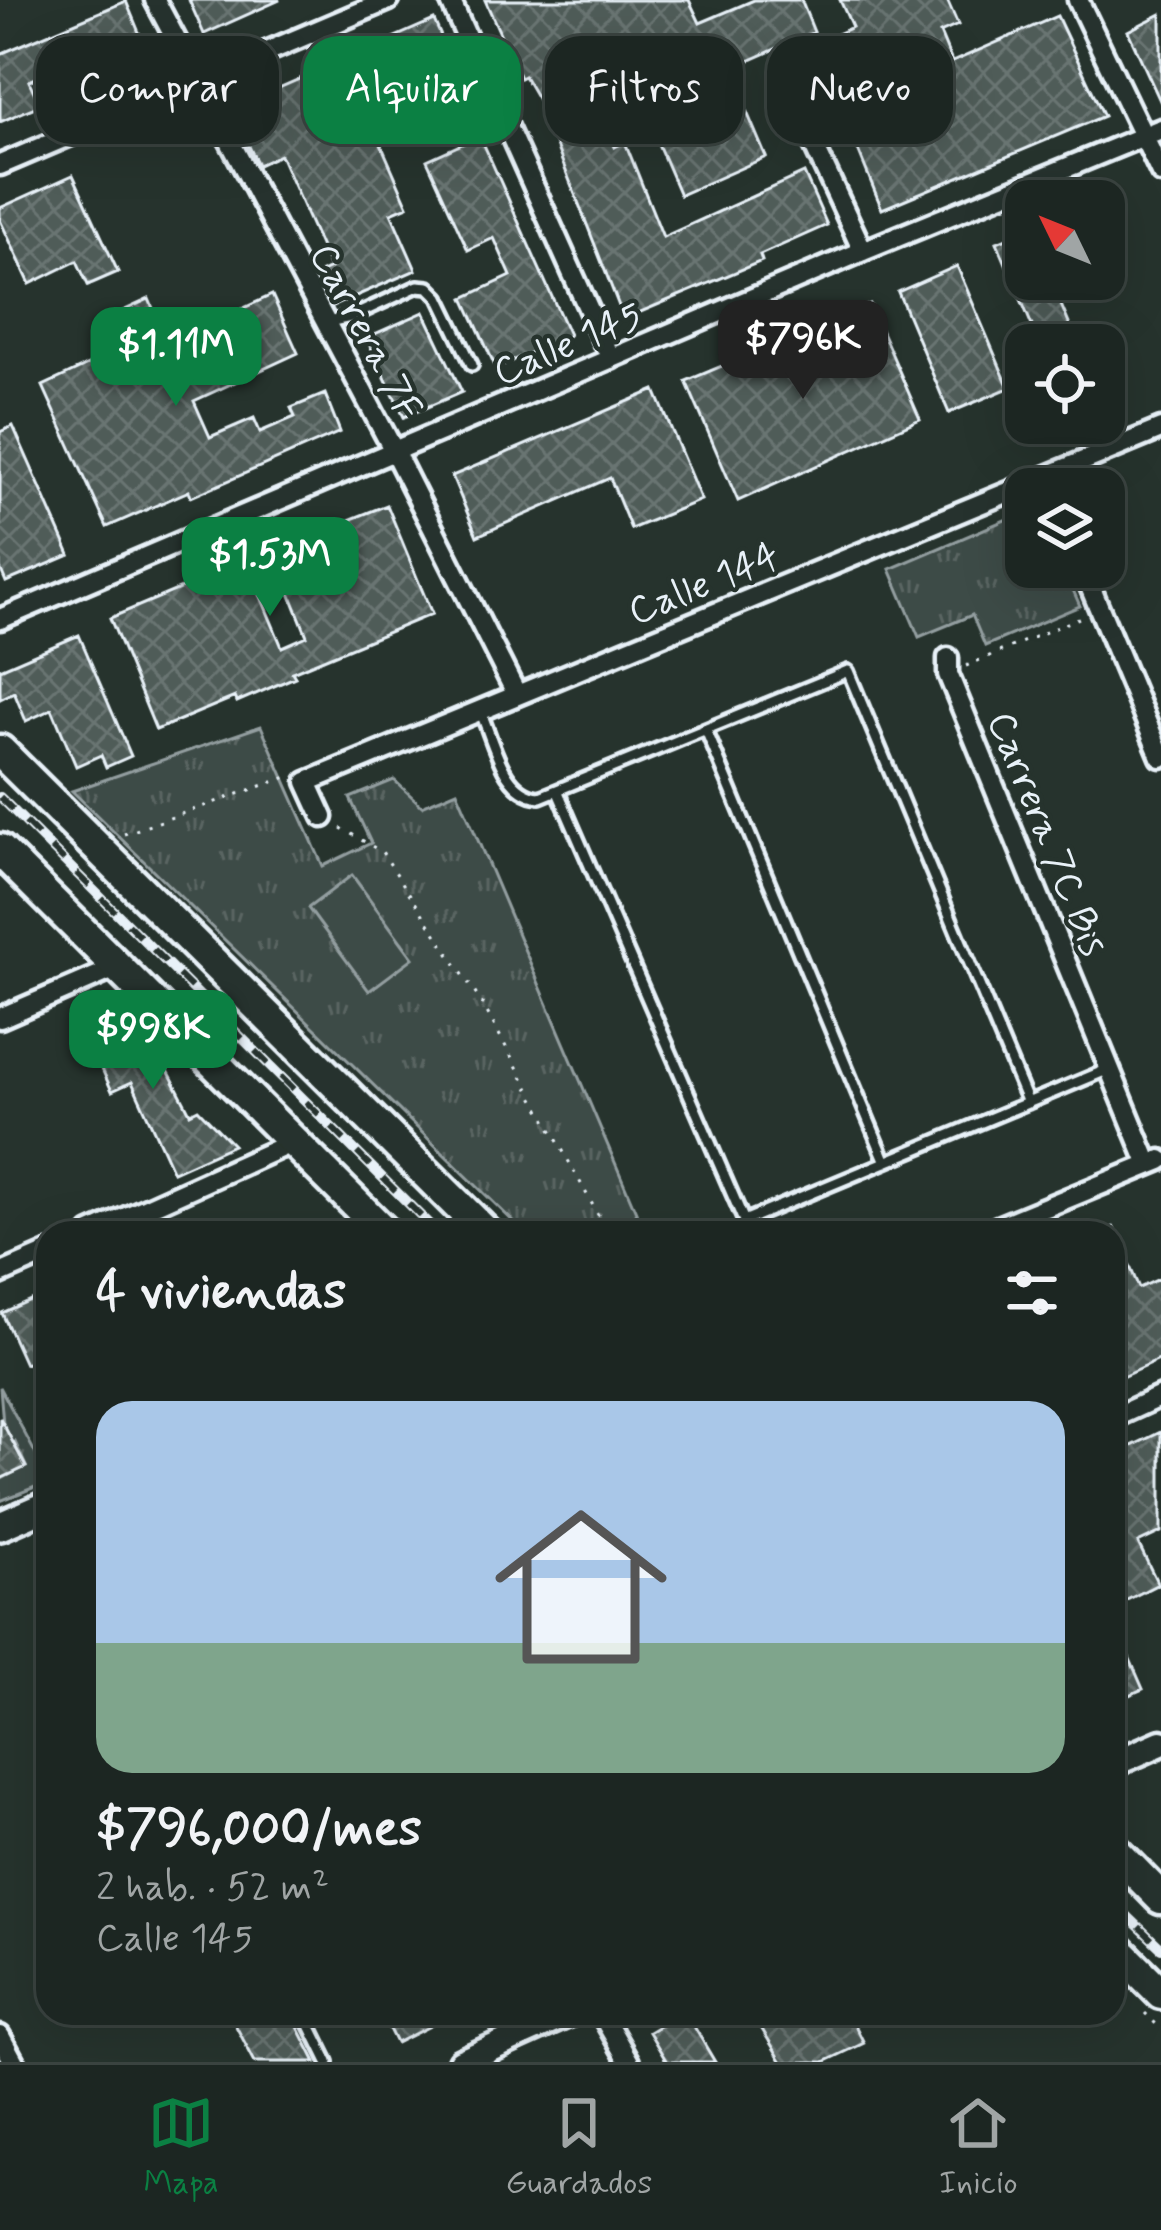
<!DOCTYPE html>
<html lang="es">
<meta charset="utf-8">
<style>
body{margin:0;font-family:Mynerve,sans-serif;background:#252e2a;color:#f1f3f6;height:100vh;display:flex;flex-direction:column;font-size:45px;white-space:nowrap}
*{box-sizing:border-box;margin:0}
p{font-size:39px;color:#a0a5a5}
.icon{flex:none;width:66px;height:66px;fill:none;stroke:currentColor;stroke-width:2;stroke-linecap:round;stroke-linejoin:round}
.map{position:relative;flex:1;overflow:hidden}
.sheet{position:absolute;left:36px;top:1221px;width:1089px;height:804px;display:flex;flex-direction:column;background:#1c2622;border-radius:36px;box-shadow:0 12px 48px #0002,0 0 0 3px #3a4340}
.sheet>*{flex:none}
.top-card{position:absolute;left:36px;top:36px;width:1089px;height:108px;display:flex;gap:24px}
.needle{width:78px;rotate:313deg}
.buttons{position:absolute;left:1005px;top:180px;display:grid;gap:24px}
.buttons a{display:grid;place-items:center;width:120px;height:120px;border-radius:24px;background:#1c2622;box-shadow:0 12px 48px #0002,0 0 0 3px #3a4340;font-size:60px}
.price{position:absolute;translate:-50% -102px;padding:0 27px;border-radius:24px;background:#0b8043;color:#fff;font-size:39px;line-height:78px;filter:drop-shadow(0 3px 6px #0008)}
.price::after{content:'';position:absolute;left:50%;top:72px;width:36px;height:27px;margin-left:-18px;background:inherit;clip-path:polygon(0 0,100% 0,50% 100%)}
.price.selected{background:#222;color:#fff}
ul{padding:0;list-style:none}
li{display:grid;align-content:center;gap:24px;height:636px;padding:0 60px}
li+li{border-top:3px solid #3a4340}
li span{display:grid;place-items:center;height:372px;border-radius:36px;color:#555}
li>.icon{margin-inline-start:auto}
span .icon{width:216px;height:216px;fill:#fffc;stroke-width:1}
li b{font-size:51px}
h2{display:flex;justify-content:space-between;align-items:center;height:144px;padding:0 60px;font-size:51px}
.chip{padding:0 42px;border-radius:36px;background:#1c2622;box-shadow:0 12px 48px #0002,0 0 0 3px #3a4340;font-size:42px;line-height:108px}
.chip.selected{background:#0b8043;color:#fff}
.tab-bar{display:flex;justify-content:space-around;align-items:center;height:168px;border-top:3px solid #3a4340;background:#1c2622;font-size:33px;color:#a0a5a5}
.tab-bar a{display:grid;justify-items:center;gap:6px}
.tab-bar .selected{color:#0b8043}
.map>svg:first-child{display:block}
.park{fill:url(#park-tufts);stroke:#939ea0;stroke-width:3}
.garden{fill:#3e4b47;stroke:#939ea0;stroke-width:3}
.building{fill:url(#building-cross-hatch);stroke:#e8f1f8;stroke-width:3}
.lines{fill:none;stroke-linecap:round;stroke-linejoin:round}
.service-casing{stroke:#e8f1f8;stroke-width:18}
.minor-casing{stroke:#e8f1f8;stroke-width:27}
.tertiary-casing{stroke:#e8f1f8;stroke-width:33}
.secondary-casing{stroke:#e8f1f8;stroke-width:36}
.primary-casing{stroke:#e8f1f8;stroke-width:39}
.path{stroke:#e8f1f8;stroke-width:3;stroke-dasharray:3 9;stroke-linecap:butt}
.service{stroke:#26332d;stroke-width:9}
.minor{stroke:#26332d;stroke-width:18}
.tertiary{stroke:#26332d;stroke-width:24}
.secondary{stroke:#26332d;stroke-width:27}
.primary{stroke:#26332d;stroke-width:30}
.rail-casing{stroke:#e8f1f8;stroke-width:10}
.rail{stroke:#26332d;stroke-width:6;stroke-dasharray:18;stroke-linecap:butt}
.labels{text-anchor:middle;stroke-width:9;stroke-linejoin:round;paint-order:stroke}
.street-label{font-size:39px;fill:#e8f1f8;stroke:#26332d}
</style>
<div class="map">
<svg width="1161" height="2062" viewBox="0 0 1161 2062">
<defs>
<pattern id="park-tufts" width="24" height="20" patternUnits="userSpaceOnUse" patternTransform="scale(3)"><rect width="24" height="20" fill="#3e4b47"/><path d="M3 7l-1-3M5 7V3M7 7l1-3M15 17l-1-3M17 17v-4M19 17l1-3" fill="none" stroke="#5a6562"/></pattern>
<pattern id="building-cross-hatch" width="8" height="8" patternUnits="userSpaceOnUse" patternTransform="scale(3)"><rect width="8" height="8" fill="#505c59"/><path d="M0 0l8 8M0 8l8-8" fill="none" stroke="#697472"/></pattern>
</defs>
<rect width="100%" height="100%" fill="#26332d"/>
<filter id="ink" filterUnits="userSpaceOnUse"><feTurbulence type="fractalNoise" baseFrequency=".00833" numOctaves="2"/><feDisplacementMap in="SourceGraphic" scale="24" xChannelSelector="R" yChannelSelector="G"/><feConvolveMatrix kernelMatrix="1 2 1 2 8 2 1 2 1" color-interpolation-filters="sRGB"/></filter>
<g filter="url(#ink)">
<path class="park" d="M1026 511V567H1063L1080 606 985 646 972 615 919 637 890 569Z
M261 726 323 866 371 843 350 798 394 780 422 806 457 791 645 1233H525L72 791Z
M0 1387 48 1477V1482L0 1501V1480L26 1466 15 1442 0 1448 3 1424Z"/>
<path class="garden" d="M352 875 413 958 369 991 308 908Z"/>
<path class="building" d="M189 0H280L204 34Z
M485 0H689L700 23 754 0H801L814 32 694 85 691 78 639 100 634 88 608 99 613 112 602 116 615 147 625 142 663 237 804 173 827 225 760 255 762 261 624 319 538 100 524 76 520 78Z
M840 0H947L958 25 940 33 952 62 1057 16 1104 116 882 209 815 44 852 27Z
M126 1 150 59 92 84 87 72 70 80 64 66 29 81 40 105 0 122V54Z
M1161 14V103L1128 31Z
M434 20 470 104 380 142 408 206 391 213 416 270 333 306 318 274 330 268 280 155 258 165 231 109Z
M741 98 766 157 680 195 655 137Z
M480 136 569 335 496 368 464 298 511 276 494 238 468 250 427 160Z
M73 175 118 272 88 285 77 261 30 284 0 220V208Z
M1026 230V279H1050L1078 345H1040L997 242Z
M957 266 1009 388 949 413 898 292Z
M272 295 298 353 194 401 210 437 254 418 260 432 295 417 291 408 325 394 340 432 191 497 189 491 107 527 43 386 126 347 112 316 149 299 168 343Z
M870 304 920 419 738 501 686 381Z
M424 312 462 392 404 417 366 338Z
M655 390 701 500 631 529 610 478 477 536 452 476Z
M13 426 70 555 6 582 0 568V432Z
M387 505 432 614 292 672 295 677 237 702 235 697 156 730 110 618 246 561 282 647 307 636 273 550Z
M79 635 131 756 106 767 101 755 76 766 52 709 26 721 14 692 0 699V669Z
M112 1009 125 1038 140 1031 151 1054 158 1051 190 1113 198 1109 233 1145 173 1172 132 1082 112 1091 81 1023Z
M1113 1226 1139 1288 1161 1278V1359L1113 1381Z
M48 1292V1353L25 1364 2 1313Z
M0 1418 26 1467 0 1479Z
M1161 1432V1532L1138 1543 1158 1584 1121 1603 1113 1587V1462L1131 1453 1128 1448Z
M1113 1620 1143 1689 1113 1702Z
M229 2013H291L316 2062H255Z
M381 2013H456L396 2043Z
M681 2013H686L715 2062H667L649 2032Z
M752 2013H849L864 2043 824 2062H782Z"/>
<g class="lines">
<g class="service-casing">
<path id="service" d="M328 322 351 317 418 286 429 287 439 297 472 365
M481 713C494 743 503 794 540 797L848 671 1028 1103
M706 730 886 1162
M558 792 744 1221 1109 1069
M304 2013 328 2062
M513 2013 524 2034"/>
</g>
<g class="minor-casing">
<path id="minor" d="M155 0 394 451 517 695
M450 0 611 359
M1078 0 1161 173
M793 100 863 251
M0 165 389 0
M1082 567 1161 757
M0 619 863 251 1161 129
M948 658V674L1149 1165
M323 817 307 782 1161 429
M0 1018 118 967
M91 1233 293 1142
M983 1233 1161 1160
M0 1274 48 1253
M1113 1418 1161 1396
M601 2013 629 2062
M0 2036 14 2062"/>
</g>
<g class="tertiary-casing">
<path id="tertiary" d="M1113 1764 1161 1743
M461 2062 570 2013"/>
</g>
<g class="secondary-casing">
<path id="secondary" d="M0 1526 48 1505"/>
</g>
<g class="primary-casing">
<path id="primary" d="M0 751 486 1233
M0 850 385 1233
M1113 1849 1161 1898
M1113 1945 1161 1993"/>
</g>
<path class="path" d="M966 666 1079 618
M341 828 382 852 483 1005 608 1233
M124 834 290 776
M1145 2013 1161 2029"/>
<use href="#service" class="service"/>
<use href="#minor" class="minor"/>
<use href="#tertiary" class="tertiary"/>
<use href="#secondary" class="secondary"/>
<use href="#primary" class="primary"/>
<g class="rail-casing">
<path id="rail" d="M0 797 438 1233
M1113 1902 1161 1948"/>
</g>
<use href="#rail" class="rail"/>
</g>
</g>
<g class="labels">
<g class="street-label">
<text transform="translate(367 331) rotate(62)" y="14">Carrera 7F</text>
<text transform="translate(567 342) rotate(-23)" y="14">Calle 145</text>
<text transform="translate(703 582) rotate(-22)" y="14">Calle 144</text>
<text transform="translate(1049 833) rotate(68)" y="14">Carrera 7C Bis</text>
</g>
</g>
</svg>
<div class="buttons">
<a><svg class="needle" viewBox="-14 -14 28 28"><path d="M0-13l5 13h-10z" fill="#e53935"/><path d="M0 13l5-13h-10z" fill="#a0a5a5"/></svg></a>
<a><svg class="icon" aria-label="locate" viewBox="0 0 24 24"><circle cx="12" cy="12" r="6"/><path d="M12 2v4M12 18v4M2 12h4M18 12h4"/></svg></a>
<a><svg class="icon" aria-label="layers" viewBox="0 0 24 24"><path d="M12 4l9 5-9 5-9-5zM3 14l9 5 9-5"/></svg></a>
</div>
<b class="price selected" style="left:803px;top:402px">$796K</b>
<b class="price" style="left:176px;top:409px">$1.11M</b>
<b class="price" style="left:270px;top:619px">$1.53M</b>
<b class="price" style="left:153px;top:1092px">$998K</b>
<div class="top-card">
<a class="chip">Comprar</a>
<a class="chip selected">Alquilar</a>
<a class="chip">Filtros</a>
<a class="chip">Nuevo</a>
</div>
<section class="sheet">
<h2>4 viviendas<svg class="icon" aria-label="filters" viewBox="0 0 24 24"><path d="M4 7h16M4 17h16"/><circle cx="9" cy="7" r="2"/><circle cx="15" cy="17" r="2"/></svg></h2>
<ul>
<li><span style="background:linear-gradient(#a9c7e8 65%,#7fa58c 0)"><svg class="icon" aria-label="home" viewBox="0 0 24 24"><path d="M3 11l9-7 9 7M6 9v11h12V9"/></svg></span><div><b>$796,000/mes</b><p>2 hab. · 52 m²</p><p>Calle 145</p></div></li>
</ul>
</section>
</div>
<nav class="tab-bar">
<a class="selected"><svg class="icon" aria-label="map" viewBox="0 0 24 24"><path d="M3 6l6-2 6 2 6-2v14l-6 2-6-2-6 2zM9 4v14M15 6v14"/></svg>Mapa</a>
<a><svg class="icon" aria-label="saved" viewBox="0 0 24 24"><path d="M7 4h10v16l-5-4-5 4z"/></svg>Guardados</a>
<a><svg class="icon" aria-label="home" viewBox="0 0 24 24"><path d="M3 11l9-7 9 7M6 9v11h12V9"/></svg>Inicio</a>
</nav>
